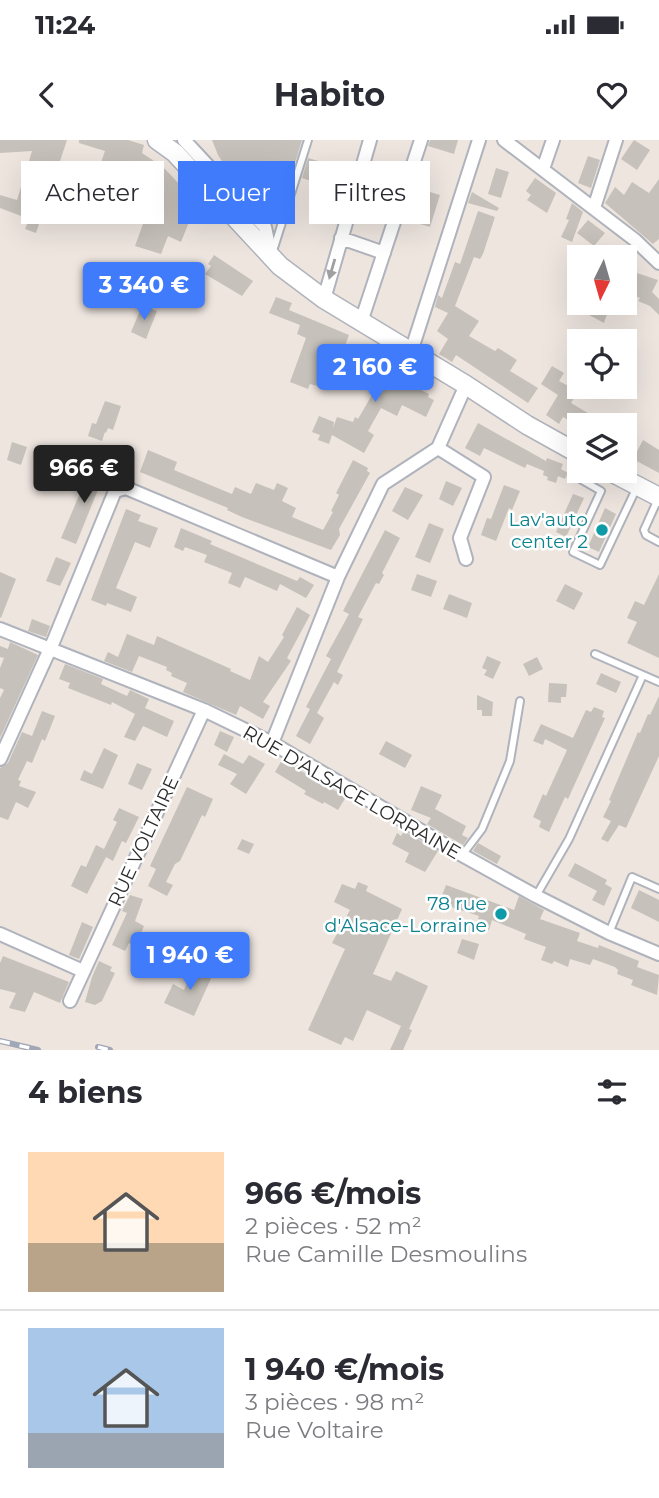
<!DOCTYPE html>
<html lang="fr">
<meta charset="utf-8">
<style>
body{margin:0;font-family:Montserrat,sans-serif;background:#f7f7f7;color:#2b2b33;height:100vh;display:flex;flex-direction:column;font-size:26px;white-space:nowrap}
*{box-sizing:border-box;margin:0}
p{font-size:23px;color:#7c7c81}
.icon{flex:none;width:38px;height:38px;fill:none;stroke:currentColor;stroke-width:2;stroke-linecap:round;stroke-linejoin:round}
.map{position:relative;height:910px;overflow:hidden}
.details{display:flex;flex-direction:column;background:#fff;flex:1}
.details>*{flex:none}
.top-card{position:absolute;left:21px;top:21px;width:618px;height:63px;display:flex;gap:14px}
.needle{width:46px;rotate:185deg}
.tools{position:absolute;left:567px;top:105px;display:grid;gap:14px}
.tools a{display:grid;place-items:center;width:70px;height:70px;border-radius:0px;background:#fff;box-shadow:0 7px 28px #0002;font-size:35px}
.price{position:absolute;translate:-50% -60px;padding:0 16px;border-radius:7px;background:#3f7bfb;color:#fff;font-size:23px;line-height:46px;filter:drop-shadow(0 2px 4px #0008)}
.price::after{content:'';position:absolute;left:50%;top:42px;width:21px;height:16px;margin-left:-10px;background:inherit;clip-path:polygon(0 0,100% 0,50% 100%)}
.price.on{background:#222;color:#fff}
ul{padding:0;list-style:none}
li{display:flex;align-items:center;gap:21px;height:175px;padding:0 28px}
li+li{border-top:2px solid #e1e1e2}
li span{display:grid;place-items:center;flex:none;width:196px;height:140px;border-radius:0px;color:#555}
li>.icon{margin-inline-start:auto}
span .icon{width:84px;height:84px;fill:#fffc;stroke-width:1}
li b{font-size:30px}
h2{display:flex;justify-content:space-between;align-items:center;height:84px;padding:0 28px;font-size:30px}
.chip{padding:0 24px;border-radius:0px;background:#fff;box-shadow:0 7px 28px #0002;font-size:24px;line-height:63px}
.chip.on{background:#3f7bfb;color:#fff}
.status{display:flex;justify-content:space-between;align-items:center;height:49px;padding:0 35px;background:#fff;direction:ltr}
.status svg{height:19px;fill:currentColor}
header{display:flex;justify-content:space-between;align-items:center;height:91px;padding:0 28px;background:#fff;font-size:32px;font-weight:700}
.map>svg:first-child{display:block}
.building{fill:#c6c1ba}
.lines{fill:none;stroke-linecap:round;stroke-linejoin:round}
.lane-casing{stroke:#afb3bc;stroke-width:10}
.street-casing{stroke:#afb3bc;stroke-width:16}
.secondary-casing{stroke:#afb3bc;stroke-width:21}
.lane{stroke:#fff;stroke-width:6}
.street{stroke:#fff;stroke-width:12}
.secondary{stroke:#fff;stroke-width:18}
.rail-casing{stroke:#a1a7b7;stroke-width:6}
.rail{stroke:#fff;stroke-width:3.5;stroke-dasharray:10;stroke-linecap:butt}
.oneway{fill:#a0a0a0}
.culture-dot{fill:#0f9aa8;stroke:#fff;stroke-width:2.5}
.labels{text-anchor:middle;stroke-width:5;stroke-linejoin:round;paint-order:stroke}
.culture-label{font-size:19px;fill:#0d838f;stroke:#fff;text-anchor:end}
.street-label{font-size:19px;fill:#2c2c2c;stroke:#fff}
</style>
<div class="status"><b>11:24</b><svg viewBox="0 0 49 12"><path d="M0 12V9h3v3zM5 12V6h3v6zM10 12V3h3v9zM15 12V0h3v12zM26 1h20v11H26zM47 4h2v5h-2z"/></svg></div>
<header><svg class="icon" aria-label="back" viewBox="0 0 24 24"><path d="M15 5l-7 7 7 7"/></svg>Habito<svg class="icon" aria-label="heart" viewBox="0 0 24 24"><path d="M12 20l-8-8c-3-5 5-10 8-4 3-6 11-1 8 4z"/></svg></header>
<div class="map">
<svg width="659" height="910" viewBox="0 0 659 910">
<rect width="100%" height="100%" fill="#eee5df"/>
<path class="building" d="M0 0H67L36 93 25 89 29 79 0 68V55L17 60 32 11 0 13Z
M79 0H128L144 5 142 13 163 27 186 51 182 54 200 71 189 82 181 102 168 96 161 114 135 106 147 73 125 64 129 52 94 43 105 11 79 3Z
M212 0H302L291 36 286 34 279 57 283 61 275 85 235 42 218 15Z
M430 0H458L454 14 428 6Z
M634 0 650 10 637 30 621 19Z
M588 16 600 20 591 48 578 43Z
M308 18 349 30 341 51 302 38Z
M496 28 509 32 501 58 488 54Z
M373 34 393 41 383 72 363 66Z
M535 38 556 53 547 73 527 60 531 55 526 51Z
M659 39V99L653 104 605 63 615 47 624 55 632 42 649 53Z
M420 49 440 55 430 87 410 81Z
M472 52 499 68 497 71 468 63Z
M572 63 583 72 572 102 561 97 569 80 566 79Z
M478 71 495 77 483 114 480 119 474 117 455 166 479 181 469 196 495 211 498 208 517 220 510 231 538 248 528 263 456 215 452 222 439 214 448 199 437 191 448 173 435 167 438 155 442 158 455 122 460 124Z
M588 80 605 93 594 106 577 93Z
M214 115 253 141 242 156 205 134 211 126 208 124Z
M625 129 658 140 652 152 659 159V175L650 166 638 161 640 158 625 152Z
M276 157 292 163 289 170 349 195 339 222 327 218 317 246 310 244 308 249 290 242 306 198 297 194 300 185 269 173Z
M593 165 608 171 604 183 589 175Z
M142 166 157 171 146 199 131 192Z
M363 213 379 219 375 227 395 237 404 221 413 227 405 242 429 254 428 257 434 260 426 277 402 265 397 276 381 268 368 291 374 295 364 313 332 295 329 304 318 300 320 295 312 292 319 276 334 282 333 288 337 277 353 282 355 277 358 279 376 248 353 239Z
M552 226 564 233 559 241 578 251 571 263 608 285H578L563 277 559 284 546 275 558 255 541 244Z
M105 261 121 266 113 290 108 288 106 293 105 292 102 301 88 296 92 283 96 284Z
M478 283 546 321 547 318 563 324 561 329 568 333 565 339 558 336 556 343 547 340 548 337 543 335 544 331 527 324 525 328 484 308 480 316 465 308Z
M643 300 659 310V333L633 319Z
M12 302 27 307 21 325 7 320Z
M148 310 177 322 174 330 232 354 235 347 251 354 256 343 274 350 277 343 288 348 282 361 296 368 292 377 323 390 333 372 331 371 339 355 336 353 353 320 368 328 367 331 370 333 339 389 340 395 331 410 242 377 227 370 228 368 140 332Z
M92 325 106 330 76 404 61 398Z
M446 341 462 348 453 366 439 359Z
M504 345 520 351 512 370 509 368 496 401 481 395 487 378 491 379Z
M405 347 423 355 408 380 392 371Z
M573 354 584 358 566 397 556 392Z
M605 368 616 374 599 412 588 407Z
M126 369 141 375 138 381 158 388 150 408 135 402 116 448 137 457 131 472 107 463 106 466 91 460Z
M429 383 444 389 430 423 415 417Z
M181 388 212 401 210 404 297 441 300 437 314 445 306 458 280 444 277 451 245 437 240 448 228 443 232 433 204 422 207 415 185 407 183 411 174 407Z
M385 390 400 398 382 433 384 435 379 444 376 443 358 477 363 479 337 532 343 535 338 545 334 542 317 573 324 578 310 604 296 596 310 569 306 567 331 519 326 516 349 474 343 471Z
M56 417 71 423 60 446 46 441Z
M0 432 16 439 1 478 0 477Z
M417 434 437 441 431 457 411 450Z
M659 434V518L627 503 637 482 627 478 635 461 644 465Z
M565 444 583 453 574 470 556 461Z
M449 454 472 463 467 478 443 469Z
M297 467 310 475 287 518 291 521 263 562 270 566 263 579 240 566 236 575 183 552 187 543 171 536 172 533 166 530 167 527 139 516 132 532 104 521 108 512 118 517 127 494 154 505 157 496 231 529 230 531 250 540 259 516 268 522 284 497 282 495Z
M32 479 50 486 46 497 28 491Z
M10 502 38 515 0 598V558L4 550 0 548V528L4 518 0 517V506L8 509Z
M487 516 501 522 493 539 484 535 487 530 482 528Z
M537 517 543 529 529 536 523 524Z
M65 524 103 539 101 544 127 556 130 550 149 559 145 568 174 581 167 597 143 586 135 601 124 597 135 574 112 562 111 565 68 548 70 543 59 539Z
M601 533 621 542 616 553 596 544Z
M549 543 567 544 566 557H561V563L548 562Z
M477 555 493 562 492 576H482V570H477Z
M659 556V616L626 688 619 685 608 702 601 699 611 681 603 677 611 661 609 660 638 592 640 593 648 574 650 575Z
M594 567 604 571 602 577 605 578 568 659 565 657 549 692 539 687 541 681 533 677 543 654 546 656 567 610 545 599 543 605 533 601 541 584 573 598 586 570 591 572Z
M42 571 55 576 45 601 42 599 32 623 27 621 18 640 21 641 19 646 36 652 28 668 16 662 8 680 0 677V628L8 623 22 592 32 596Z
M220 591 234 597 227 612 214 605Z
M386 601 412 615 405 628 379 614Z
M104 608 118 615 103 649 80 640 84 630 92 634Z
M224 614 243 624 249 615 265 624 246 654 230 644 237 634 218 625Z
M282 620 346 657 338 670 324 662 323 664 304 654 306 651 275 632Z
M137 623 152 629 142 650 128 644Z
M421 646 442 655 435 669 466 686 462 695 468 698 463 705 427 684 431 678 411 670Z
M187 647 213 659 205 677 202 675 180 721 175 724 166 742 173 745 167 756 148 746 156 729 150 726Z
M119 668 139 677 126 703 122 701 113 721 106 717 87 754 71 746 81 725 86 727 96 705 104 709 117 682 113 680Z
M404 691 438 711 425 732 405 722 409 713 392 704 397 693 401 696Z
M242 699 254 704 249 714 237 709Z
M478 703 501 716 497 724 473 711Z
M575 723 607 740 605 744 612 748 604 766 592 760 597 751 568 736Z
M358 742 368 746 366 751 402 769 373 834 391 841 396 831 428 846 409 889 412 890 403 910H390L401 886 367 870 353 901 345 897 341 905 308 890 345 809 332 803 350 770 334 762 342 744 355 749Z
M446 745 514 770 519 756 544 770 540 779 580 793 577 801 598 808 599 805 639 821 637 827 659 835 657 855 631 845 633 840 617 834 618 830 615 827 593 819 590 825 570 819 568 827 554 821 552 824 541 820 546 807 524 799 526 794 492 780 489 790 479 786 481 780 478 779 479 776 439 763Z
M639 750 659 760V782L631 768Z
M130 755 143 759 135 781 144 786 140 796 136 794 132 804 129 803 125 811 112 805 127 773 122 771Z
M82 782 93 787 79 819 69 815Z
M462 799 479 804 474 820 457 813Z
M3 816 69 842 60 863 34 852 25 872 9 868 16 853 0 849V823Z
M99 821 112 827 110 831 115 833 102 861 95 865 85 862 92 837Z
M195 826 213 834 194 876 164 863 173 844 184 850Z"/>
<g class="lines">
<g class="lane-casing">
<path id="lane" d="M273 111 308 0
M579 316 573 335 601 351 573 412 600 425 637 347
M658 359 644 390 646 395 659 402
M595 514 659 542
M463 714 482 689 510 621 520 561
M536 756 569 699 643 535
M609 793 632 737 659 749"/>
</g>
<g class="street-casing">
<path id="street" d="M184 0 265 87 271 116
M504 0 635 100 659 123
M543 29 553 0
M594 68 616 0
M341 98 384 113
M324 159 370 0
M361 182 421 0
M411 212 479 0
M438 308 484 337 460 398 466 419
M0 489 204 570 272 603 462 715 536 756 609 793 659 814
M272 603 338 437 383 344 438 308 466 245
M0 619 54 500 115 351 126 348 338 437
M0 794 83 831
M70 861 204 570"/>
</g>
<g class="secondary-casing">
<path id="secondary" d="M157 0 175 13 280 126 324 159 466 245 527 285 579 314
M609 331 659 357"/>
</g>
<use href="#lane" class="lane"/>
<use href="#street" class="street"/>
<use href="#secondary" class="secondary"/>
<g class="rail-casing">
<path id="rail" d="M0 901 38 910
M98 907 110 910"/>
</g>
<use href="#rail" class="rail"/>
</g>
<defs><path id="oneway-solid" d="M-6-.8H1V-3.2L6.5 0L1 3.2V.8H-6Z" transform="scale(1.75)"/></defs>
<use class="oneway" href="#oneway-solid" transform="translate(332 129) rotate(106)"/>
<g class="culture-dot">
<circle cx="602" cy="390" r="7"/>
<circle cx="501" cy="774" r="7"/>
</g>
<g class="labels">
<g class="culture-label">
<text x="588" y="386">Lav'auto<tspan x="588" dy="22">center 2</tspan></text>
<text x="487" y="770">78 rue<tspan x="487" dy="22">d'Alsace-Lorraine</tspan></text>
</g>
<g class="street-label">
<text transform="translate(352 652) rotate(30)" y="7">RUE D'ALSACE LORRAINE</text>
<text transform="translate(143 701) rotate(-65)" y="7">RUE VOLTAIRE</text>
</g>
</g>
</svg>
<div class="tools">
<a><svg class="needle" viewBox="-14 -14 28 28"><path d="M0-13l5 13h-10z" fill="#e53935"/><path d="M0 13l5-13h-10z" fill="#7c7c81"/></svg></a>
<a><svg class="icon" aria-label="locate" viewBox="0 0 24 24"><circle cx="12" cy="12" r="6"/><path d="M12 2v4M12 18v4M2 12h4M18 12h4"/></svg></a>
<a><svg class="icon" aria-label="layers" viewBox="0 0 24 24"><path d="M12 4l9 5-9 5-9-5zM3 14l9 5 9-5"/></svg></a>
</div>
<b class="price" style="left:144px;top:182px">3 340 €</b>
<b class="price" style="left:375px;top:264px">2 160 €</b>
<b class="price on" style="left:84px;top:365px">966 €</b>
<b class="price" style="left:190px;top:852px">1 940 €</b>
<div class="top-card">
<a class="chip">Acheter</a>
<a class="chip on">Louer</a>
<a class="chip">Filtres</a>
</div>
</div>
<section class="details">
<h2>4 biens<svg class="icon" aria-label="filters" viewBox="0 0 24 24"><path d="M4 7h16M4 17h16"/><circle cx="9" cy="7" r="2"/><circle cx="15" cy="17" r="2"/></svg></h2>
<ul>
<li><span style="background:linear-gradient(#ffd9b3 65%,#b9a48a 0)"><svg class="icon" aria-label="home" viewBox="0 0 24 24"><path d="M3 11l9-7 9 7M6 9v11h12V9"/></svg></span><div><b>966 €/mois</b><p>2 pièces · 52 m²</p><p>Rue Camille Desmoulins</p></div></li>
<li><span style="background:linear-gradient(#a9c7e8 75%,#9aa5b1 0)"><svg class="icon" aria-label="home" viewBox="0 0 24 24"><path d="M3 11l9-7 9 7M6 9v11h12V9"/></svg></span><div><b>1 940 €/mois</b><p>3 pièces · 98 m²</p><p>Rue Voltaire</p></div></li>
</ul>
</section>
